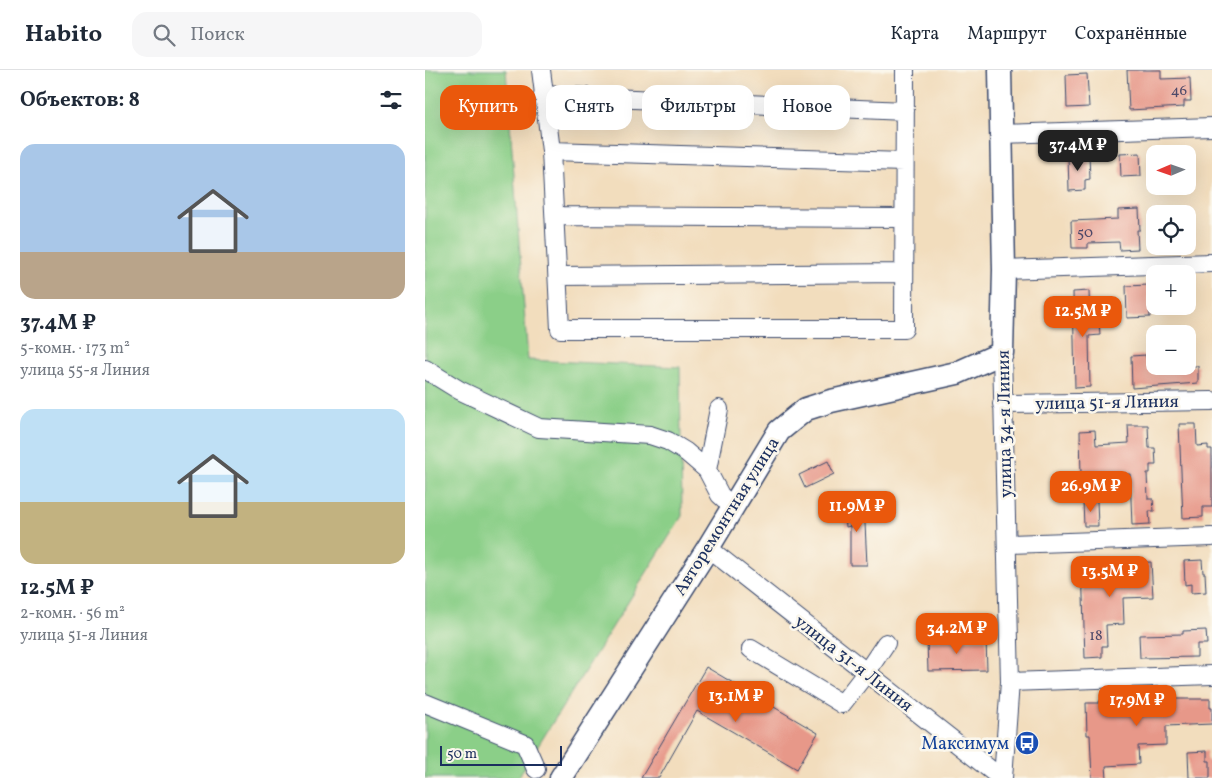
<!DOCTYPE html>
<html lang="ru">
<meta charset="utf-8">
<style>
body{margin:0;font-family:Vollkorn,serif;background:#f6f6f7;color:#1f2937;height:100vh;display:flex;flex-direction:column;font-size:19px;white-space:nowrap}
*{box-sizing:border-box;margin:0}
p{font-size:16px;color:#747a83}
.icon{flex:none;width:28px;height:28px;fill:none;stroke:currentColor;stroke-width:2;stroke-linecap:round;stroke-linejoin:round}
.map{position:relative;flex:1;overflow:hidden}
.sheet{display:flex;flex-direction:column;background:#fff;width:425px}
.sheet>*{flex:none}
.top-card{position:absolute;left:15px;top:15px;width:475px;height:45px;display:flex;gap:10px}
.needle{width:32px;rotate:268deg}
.controls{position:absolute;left:721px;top:75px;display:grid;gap:10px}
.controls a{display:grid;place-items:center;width:50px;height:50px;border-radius:10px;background:#fff;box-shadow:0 5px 20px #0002;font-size:25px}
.scale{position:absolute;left:15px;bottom:12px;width:122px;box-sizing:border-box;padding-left:5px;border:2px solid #1b2f5e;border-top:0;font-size:14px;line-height:18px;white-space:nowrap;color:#1b2f5e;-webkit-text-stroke:4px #fbf7ec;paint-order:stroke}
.price{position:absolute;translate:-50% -42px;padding:0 11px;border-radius:10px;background:#ea580c;color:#fff;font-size:16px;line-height:32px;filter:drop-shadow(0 1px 2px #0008)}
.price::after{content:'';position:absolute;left:50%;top:30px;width:15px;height:11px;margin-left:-8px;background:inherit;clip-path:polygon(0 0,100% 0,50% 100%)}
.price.current{background:#222;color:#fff}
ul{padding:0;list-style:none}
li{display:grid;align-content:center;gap:10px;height:265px;padding:0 20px}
li span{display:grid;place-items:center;height:155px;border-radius:15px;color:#555}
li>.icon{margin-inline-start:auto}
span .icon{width:90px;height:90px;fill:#fffc;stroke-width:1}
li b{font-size:21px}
h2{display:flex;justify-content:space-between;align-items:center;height:60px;padding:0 20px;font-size:21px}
.pill{padding:0 18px;border-radius:15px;background:#fff;box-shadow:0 5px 20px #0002;font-size:18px;line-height:45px}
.pill.current{background:#ea580c;color:#fff}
header{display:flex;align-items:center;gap:30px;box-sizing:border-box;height:70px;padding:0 25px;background:#fff;border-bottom:1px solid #e0e1e3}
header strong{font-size:24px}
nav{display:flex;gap:28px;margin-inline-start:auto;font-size:18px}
.search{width:350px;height:45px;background:#f6f6f7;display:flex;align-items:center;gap:12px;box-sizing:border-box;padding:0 18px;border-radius:15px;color:#747a83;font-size:19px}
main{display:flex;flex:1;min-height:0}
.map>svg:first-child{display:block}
.green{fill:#8bcf88;stroke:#537f73}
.building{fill:#e79889}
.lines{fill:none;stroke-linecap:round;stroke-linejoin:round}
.minor-casing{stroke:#3b496c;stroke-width:20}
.major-casing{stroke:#3b496c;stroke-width:25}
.minor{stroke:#fff;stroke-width:18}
.major{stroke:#fff;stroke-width:22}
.labels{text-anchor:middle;stroke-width:5;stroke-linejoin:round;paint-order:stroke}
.number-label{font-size:15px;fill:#4e4969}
.street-label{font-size:18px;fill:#1b2f5e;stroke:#fbf7ec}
.transit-label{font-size:18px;fill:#164399;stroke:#fbf7ec;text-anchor:end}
</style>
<header>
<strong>Habito</strong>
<div class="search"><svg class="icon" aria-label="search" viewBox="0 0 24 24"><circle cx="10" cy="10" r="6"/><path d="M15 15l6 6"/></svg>Поиск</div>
<nav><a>Карта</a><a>Маршрут</a><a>Сохранённые</a></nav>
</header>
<main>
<section class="sheet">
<h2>Объектов: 8<svg class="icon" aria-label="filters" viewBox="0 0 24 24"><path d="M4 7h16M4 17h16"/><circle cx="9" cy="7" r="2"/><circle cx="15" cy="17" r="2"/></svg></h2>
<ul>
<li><span style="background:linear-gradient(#a9c7e8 70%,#b9a48a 0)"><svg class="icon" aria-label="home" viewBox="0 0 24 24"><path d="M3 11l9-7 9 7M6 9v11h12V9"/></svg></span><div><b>37.4M ₽</b><p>5-комн. · 173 m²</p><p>улица 55-я Линия</p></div></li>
<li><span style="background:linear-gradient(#bfe0f5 60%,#c2b280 0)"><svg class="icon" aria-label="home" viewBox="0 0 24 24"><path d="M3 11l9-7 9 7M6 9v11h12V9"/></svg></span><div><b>12.5M ₽</b><p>2-комн. · 56 m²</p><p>улица 51-я Линия</p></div></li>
</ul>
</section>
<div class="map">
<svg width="787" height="708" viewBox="0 0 787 708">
<rect width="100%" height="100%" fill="#fbf7ec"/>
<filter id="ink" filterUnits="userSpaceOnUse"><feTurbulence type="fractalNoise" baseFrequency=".02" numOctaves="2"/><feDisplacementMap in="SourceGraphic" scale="10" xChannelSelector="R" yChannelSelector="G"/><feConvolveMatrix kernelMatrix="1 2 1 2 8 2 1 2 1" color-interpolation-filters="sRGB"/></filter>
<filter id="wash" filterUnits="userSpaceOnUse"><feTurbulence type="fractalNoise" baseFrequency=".0096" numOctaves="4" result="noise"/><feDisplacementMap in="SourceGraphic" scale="20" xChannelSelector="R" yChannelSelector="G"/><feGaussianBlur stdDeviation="1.12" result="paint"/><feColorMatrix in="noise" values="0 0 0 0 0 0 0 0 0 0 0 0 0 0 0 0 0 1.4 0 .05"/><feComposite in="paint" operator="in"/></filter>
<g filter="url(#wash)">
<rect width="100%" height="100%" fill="#f2ddbd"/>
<path class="green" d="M0 0H81L103 290 255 297 257 446 93 708H0Z"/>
<g id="blocks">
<path class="building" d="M702 0H736V9L765 8 766 31H759V37L704 40Z
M662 4 664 37 642 38 641 5Z
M715 83 716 106 696 107 695 84Z
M664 85 665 109 660 110V120L644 121 643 86Z
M714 139 715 160H712L713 179 695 180 694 172 663 173V178H647L646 151 693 149V140Z
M723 215 725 247 702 248 701 216Z
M664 221 665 252 674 251 675 265 664 266 665 317 650 318 648 222Z
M721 285V288H730V296H773V313L707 318 706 286Z
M754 354H771L772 376 783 375V379H787V437H778V447L758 448Z
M703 355H723L724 378H730L731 395H725V403H722L723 429H728L729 441H724L725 454 707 455 705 404 656 406 655 361 670 360 671 375 704 373Z
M403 391 409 404 380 418 374 405Z
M658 431H672L673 456H659Z
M439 433 442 495H425V456L421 457 419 435Z
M777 490 778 503H780L781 522 766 523V514L760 515 759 491Z
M726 492 728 527 698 528 699 554 681 555 682 576H677V587L660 588 657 495Z
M781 560 782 574H772V587L715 588 714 565 758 564V561Z
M561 569 562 600 503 601 502 571Z
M281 597 393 663 372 699 272 641 234 708H216Z
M740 629H785V638H787V654L741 656V675L713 676 714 694 681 696 682 708H667L665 665H662L661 633H675L674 631Z
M782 681V691H785V708H764L763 682Z"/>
</g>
</g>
<g filter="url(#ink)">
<use href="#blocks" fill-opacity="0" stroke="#3b496c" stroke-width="1"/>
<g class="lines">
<g class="minor-casing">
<path id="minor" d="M116 0 126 81
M118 25 480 41
M575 64 787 57
M479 92 126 81 135 259H479L480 0
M130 146 479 148
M579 200 787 193
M133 206 479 203
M577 283 585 612 578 708
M0 299 34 320 114 358 225 365 243 371 261 382 282 400 295 425 308 437
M577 334 787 331
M282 400 294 339
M582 474 787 467
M283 478 576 708
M326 579 417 634 441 603 461 573
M585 612 787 605
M0 633 100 674 111 699"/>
</g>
<g class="major-casing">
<path id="major" d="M136 708 283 478 354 361 381 339 406 331 532 303 577 283 579 200 575 0"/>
</g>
<use href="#minor" class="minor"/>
<use href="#major" class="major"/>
</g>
</g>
<defs>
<g id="bus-disc" transform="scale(1.25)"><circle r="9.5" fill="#1a4fb4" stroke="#fbf7ec"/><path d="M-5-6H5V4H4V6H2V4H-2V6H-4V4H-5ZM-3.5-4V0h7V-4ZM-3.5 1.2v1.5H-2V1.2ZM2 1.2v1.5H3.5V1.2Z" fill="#fff"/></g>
</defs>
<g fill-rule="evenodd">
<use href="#bus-disc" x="602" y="673"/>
</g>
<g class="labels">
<g class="number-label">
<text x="754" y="25">46</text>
<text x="660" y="167">50</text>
<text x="671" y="570">18</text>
</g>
<g class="street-label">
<text transform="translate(682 332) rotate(-1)" y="6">улица 51-я Линия</text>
<text transform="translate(579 354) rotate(-91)" y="6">улица 34-я Линия</text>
<text transform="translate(301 446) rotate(-58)" y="6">Авторемонтная улица</text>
<text transform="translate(429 593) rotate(38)" y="6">улица 31-я Линия</text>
</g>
<g class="transit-label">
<text x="584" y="679">Максимум</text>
</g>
</g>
</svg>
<div class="controls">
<a><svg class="needle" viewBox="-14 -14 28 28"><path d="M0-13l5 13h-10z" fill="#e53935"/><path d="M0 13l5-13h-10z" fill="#747a83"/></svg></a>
<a><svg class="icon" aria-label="locate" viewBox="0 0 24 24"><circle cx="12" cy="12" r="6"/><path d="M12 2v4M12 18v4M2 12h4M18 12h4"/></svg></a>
<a>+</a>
<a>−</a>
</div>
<div class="scale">50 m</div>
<b class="price current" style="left:653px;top:102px">37.4M ₽</b>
<b class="price" style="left:658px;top:268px">12.5M ₽</b>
<b class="price" style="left:666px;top:443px">26.9M ₽</b>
<b class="price" style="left:432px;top:463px">11.9M ₽</b>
<b class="price" style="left:685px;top:528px">13.5M ₽</b>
<b class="price" style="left:532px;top:585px">34.2M ₽</b>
<b class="price" style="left:311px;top:653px">13.1M ₽</b>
<b class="price" style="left:712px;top:657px">17.9M ₽</b>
<div class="top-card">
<a class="pill current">Купить</a>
<a class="pill">Снять</a>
<a class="pill">Фильтры</a>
<a class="pill">Новое</a>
</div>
</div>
</main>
